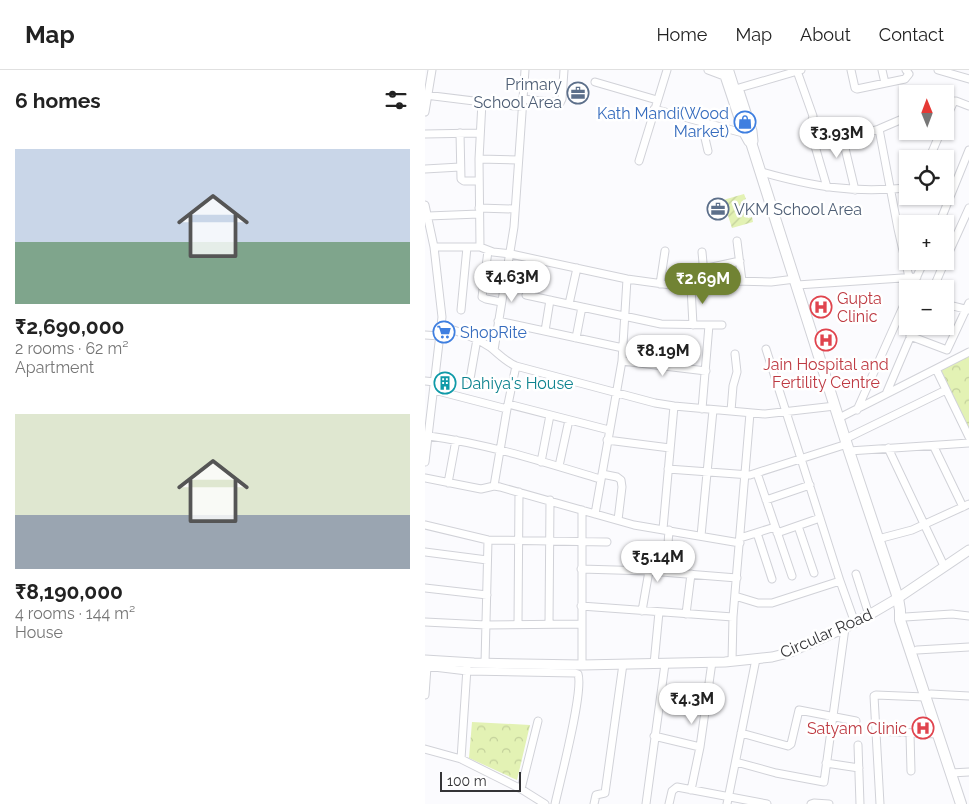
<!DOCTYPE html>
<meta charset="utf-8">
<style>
body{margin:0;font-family:Raleway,sans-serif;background:#f6f6f6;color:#222;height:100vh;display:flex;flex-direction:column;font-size:19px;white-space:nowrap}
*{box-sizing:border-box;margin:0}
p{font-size:16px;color:#767676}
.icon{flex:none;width:28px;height:28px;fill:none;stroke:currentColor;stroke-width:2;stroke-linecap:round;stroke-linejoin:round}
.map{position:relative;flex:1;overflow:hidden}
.details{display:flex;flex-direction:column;background:#fff;width:425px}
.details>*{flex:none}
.needle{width:32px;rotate:359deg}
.buttons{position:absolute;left:474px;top:15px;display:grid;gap:10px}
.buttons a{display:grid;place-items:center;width:55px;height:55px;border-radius:0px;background:#fff;box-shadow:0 1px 4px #0004;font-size:25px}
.scale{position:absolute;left:15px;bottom:12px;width:81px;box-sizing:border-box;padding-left:5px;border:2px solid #343437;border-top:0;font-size:14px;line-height:18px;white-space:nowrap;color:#343437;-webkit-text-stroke:4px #fff;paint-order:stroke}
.price{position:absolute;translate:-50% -42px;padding:0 11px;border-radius:18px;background:#fff;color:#222;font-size:16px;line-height:32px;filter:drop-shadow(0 1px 2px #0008)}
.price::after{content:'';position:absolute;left:50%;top:30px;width:15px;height:11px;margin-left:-8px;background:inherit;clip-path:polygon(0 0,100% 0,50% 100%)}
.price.current{background:#718333;color:#fff}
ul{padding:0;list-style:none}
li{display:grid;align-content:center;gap:10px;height:265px;padding:0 15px}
li span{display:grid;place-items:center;height:155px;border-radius:0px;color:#555}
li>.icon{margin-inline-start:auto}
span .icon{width:90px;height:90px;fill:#fffc;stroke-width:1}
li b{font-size:21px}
h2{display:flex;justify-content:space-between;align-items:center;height:60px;padding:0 15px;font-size:21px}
header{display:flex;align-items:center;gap:30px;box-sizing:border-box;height:70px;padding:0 25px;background:#fff;border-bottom:1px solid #e0e0e0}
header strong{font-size:24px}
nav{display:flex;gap:28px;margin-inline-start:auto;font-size:18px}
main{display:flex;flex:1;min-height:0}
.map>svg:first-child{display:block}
.park{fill:url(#park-crowns)}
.garden{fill:url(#garden-furrows)}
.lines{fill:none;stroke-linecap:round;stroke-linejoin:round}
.minor-casing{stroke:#d1d2d8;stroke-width:9}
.major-casing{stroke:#d1d2d8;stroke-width:11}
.highway-casing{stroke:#d1d2d8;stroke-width:12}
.minor{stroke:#fff;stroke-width:7}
.major{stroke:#fff;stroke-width:9}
.highway{stroke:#fff;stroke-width:10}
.labels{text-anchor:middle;stroke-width:5;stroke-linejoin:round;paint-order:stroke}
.service-label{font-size:16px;fill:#4e5e75;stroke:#fff;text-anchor:end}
.shop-label{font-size:16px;fill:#366cbe;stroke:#fff;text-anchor:end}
.health-label{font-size:16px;fill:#be3a42;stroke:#fff;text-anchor:start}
.culture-label{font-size:16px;fill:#0d838f;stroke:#fff;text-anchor:start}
.street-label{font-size:16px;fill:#343437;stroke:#fff}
</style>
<header>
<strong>Map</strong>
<nav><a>Home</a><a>Map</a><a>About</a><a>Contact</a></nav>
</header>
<main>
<section class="details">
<h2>6 homes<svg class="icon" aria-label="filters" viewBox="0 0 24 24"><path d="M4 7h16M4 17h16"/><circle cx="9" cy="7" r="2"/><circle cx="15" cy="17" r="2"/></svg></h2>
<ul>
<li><span style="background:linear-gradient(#c9d6e8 60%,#7fa58c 0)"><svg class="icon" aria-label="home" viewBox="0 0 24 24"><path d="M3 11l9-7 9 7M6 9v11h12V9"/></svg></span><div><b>₹2,690,000</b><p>2 rooms · 62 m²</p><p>Apartment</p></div></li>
<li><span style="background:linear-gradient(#dfe7d0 65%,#9aa5b1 0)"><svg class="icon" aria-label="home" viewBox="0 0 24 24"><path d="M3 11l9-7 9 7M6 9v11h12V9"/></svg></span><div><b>₹8,190,000</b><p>4 rooms · 144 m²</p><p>House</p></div></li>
</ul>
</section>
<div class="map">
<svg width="544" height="734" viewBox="0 0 544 734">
<defs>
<pattern id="park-crowns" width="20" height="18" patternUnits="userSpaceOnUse" patternTransform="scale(1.25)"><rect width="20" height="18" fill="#e3f2b4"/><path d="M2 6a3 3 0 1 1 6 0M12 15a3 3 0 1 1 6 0" fill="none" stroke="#c3d09b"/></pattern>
<pattern id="garden-furrows" width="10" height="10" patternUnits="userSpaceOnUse" patternTransform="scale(1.25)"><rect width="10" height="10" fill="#e3f2b4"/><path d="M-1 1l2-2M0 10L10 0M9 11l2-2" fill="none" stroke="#c3d09b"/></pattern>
</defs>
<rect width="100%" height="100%" fill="#fbfbfe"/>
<path class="park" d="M312 191 315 206 282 211 281 199Z
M544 282V362L511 299Z
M47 652 105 655 92 710 44 688Z"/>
<path class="garden" d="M319 124 321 129 318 130 323 148 327 147 328 152 307 158 298 130Z"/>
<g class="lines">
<g class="minor-casing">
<path id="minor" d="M283 0 299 6
M297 0 318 63
M426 0 430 18 432 19 480 9 484 4 481 0
M457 0 460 13
M513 0 544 9
M372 1 388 46 385 59 402 117
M170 12 232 30
M314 18 376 0
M315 21 328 61 329 71
M0 25 98 37
M98 29 135 33 137 29 139 0
M520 34 531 31 544 36
M229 39 318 63 323 72
M0 42 7 0
M276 51 283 81
M520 51 529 31
M414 53 430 120
M454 59 473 159 484 207
M35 63 36 109 39 111H54
M0 64 55 63
M419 69 454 59 482 47
M54 89 93 90
M504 89 516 61
M214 91 242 0
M0 99 35 97
M337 102C390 117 427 123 482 118
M0 135 9 177 17 247 0 392
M54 138 89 139
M3 146 54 144
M514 154 544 80
M473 159 482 158
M312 171 317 211
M9 177H55L68 182 86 184 202 209 253 216 280 215 309 211 346 212 370 209
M55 177 54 89 57 32
M63 181 57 227 61 229 76 232
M277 182 280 215
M520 191 544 138
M278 199 315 191
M235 214 240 181
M372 215 492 207
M266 217 268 255
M486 219 499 191
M508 219 520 191
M101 225 236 254 297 255
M144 234 152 198
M520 234 544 240
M36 240 42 177
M73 251 198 278
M16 257C35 261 50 267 65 277 74 284 81 292 91 296L230 333 249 336 340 344 410 336
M120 261 125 230
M0 265 15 266
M485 266 522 280 544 233
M151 268 157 237
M341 279 415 511 430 553
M69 280 89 157 100 0
M197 291 281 301
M511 299 544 367
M45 309 52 269
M0 311 10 312
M9 320 82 339
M461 324 490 256
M83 334 184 360
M277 339 284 255
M432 340 482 228
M306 341 308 316 312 302 310 284
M414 348 544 282
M4 366C63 374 119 392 175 409
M420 369 521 320
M182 370 245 378
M509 377 538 437
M463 378 519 496
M424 381 544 373
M116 392 125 345
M134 396 144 350
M243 399 325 405 422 374
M332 403 367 506
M177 404 192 407 196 410 197 417 193 450
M0 408 56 419 69 416 75 417 209 455 315 473
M23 413 31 370
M69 416 82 339 91 296
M341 430 385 415
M170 444 197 291 202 209
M0 455 63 470 182 472
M373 456 389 503
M238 459 249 336
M332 463 347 509
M352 463 395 448
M276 466 288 340
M315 468 350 457
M453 469 487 460 544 434
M0 482 62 490
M156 499 224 501 312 508
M241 502 244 460
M431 504 444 545
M0 518 62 525
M310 526 333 533H347L415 511
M156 536 308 547
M217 541 224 501
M261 544 266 504
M480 547 527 544 544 546
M0 552 61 555 156 554
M93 554 94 422
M124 554 125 430
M492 580 544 577
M307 591 308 547 325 343
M60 593 63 470
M229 594 234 542
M157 595V440
M0 596 42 601 150 603 153 604C159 621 135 711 130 734
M506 624 544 626
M0 625 2 597
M451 661 512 664
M316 663 363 676 366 674 374 640 431 651
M485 664 486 701
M229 666 275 677
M433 675 435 734
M0 679 36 689 96 719 120 734
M36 689 42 598
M311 692 351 703 399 712 420 558
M401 693 434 698
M526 703 544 702
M96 719 113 651
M266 720 275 677 287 592
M169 734 171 725 180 723 198 594
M221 734 240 594
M244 734 247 721 252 717 342 734
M302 734 331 589
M386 734 389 733 404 734
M455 734 449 626 451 625 500 627"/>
</g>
<g class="major-casing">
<path id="major" d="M0 590 49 593 157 595 300 592 347 587 363 583 420 558 444 545 473 528 544 480"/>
</g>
<g class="highway-casing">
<path id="highway" d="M303 0 424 381 473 528 475 540V550L536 734"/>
</g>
<use href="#minor" class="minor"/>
<use href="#major" class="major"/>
<use href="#highway" class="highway"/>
</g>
<defs>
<g id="office-ring" transform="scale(1.125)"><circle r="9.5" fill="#fff" stroke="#5c6f8a" stroke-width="1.5"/><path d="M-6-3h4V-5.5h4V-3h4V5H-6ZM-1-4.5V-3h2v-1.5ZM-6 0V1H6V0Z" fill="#5c6f8a"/></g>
<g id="shop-ring" transform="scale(1.125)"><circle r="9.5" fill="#fff" stroke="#3f7fe0" stroke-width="1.5"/><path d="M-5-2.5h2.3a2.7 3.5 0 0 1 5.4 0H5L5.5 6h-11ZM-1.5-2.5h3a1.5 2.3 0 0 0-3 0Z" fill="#3f7fe0"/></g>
<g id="hospital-ring" transform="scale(1.125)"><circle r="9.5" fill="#fff" stroke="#e0444e" stroke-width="1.5"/><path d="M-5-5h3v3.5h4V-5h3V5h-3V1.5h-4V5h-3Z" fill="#e0444e"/></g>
<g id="supermarket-ring" transform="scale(1.125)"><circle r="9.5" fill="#fff" stroke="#3f7fe0" stroke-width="1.5"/><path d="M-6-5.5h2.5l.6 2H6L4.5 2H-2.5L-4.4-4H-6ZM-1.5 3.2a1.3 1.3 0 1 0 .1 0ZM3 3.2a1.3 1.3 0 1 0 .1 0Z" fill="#3f7fe0"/></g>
<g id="building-ring" transform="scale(1.125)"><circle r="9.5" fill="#fff" stroke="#0f9aa8" stroke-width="1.5"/><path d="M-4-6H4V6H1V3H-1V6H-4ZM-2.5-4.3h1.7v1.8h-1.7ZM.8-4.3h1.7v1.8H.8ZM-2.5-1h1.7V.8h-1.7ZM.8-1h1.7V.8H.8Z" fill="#0f9aa8"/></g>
</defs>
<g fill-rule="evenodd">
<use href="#office-ring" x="153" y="23"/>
<use href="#shop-ring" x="320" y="52"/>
<use href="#office-ring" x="293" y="139"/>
<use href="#hospital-ring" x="396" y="237"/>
<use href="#supermarket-ring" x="19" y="262"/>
<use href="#hospital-ring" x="401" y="270"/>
<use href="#building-ring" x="20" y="313"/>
<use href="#hospital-ring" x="498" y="658"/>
</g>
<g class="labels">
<g class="service-label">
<text x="137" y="20">Primary<tspan x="137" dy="18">School Area</tspan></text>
<text x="309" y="145" text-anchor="start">VKM School Area</text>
</g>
<g class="shop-label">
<text x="304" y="49">Kath Mandi(Wood<tspan x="304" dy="18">Market)</tspan></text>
<text x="35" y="268" text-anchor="start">ShopRite</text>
</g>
<g class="health-label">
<text x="412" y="234">Gupta<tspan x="412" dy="18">Clinic</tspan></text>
<text x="401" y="300" text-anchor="middle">Jain Hospital and<tspan x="401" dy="18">Fertility Centre</tspan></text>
<text x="482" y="664" text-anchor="end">Satyam Clinic</text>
</g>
<g class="culture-label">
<text x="36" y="319">Dahiya's House</text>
</g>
<g class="street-label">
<text transform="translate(401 563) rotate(-24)" y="6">Circular Road</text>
</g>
</g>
</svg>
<div class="buttons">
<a><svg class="needle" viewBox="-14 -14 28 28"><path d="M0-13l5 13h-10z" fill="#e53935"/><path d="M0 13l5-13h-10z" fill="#767676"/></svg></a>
<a><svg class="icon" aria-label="locate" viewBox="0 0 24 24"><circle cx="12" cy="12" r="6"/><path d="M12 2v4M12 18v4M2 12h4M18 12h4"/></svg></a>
<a>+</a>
<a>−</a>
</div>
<div class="scale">100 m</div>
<b class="price" style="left:412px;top:89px">₹3.93M</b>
<b class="price" style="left:87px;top:233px">₹4.63M</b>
<b class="price current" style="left:278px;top:235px">₹2.69M</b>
<b class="price" style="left:238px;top:307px">₹8.19M</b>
<b class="price" style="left:233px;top:513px">₹5.14M</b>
<b class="price" style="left:267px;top:655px">₹4.3M</b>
</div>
</main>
